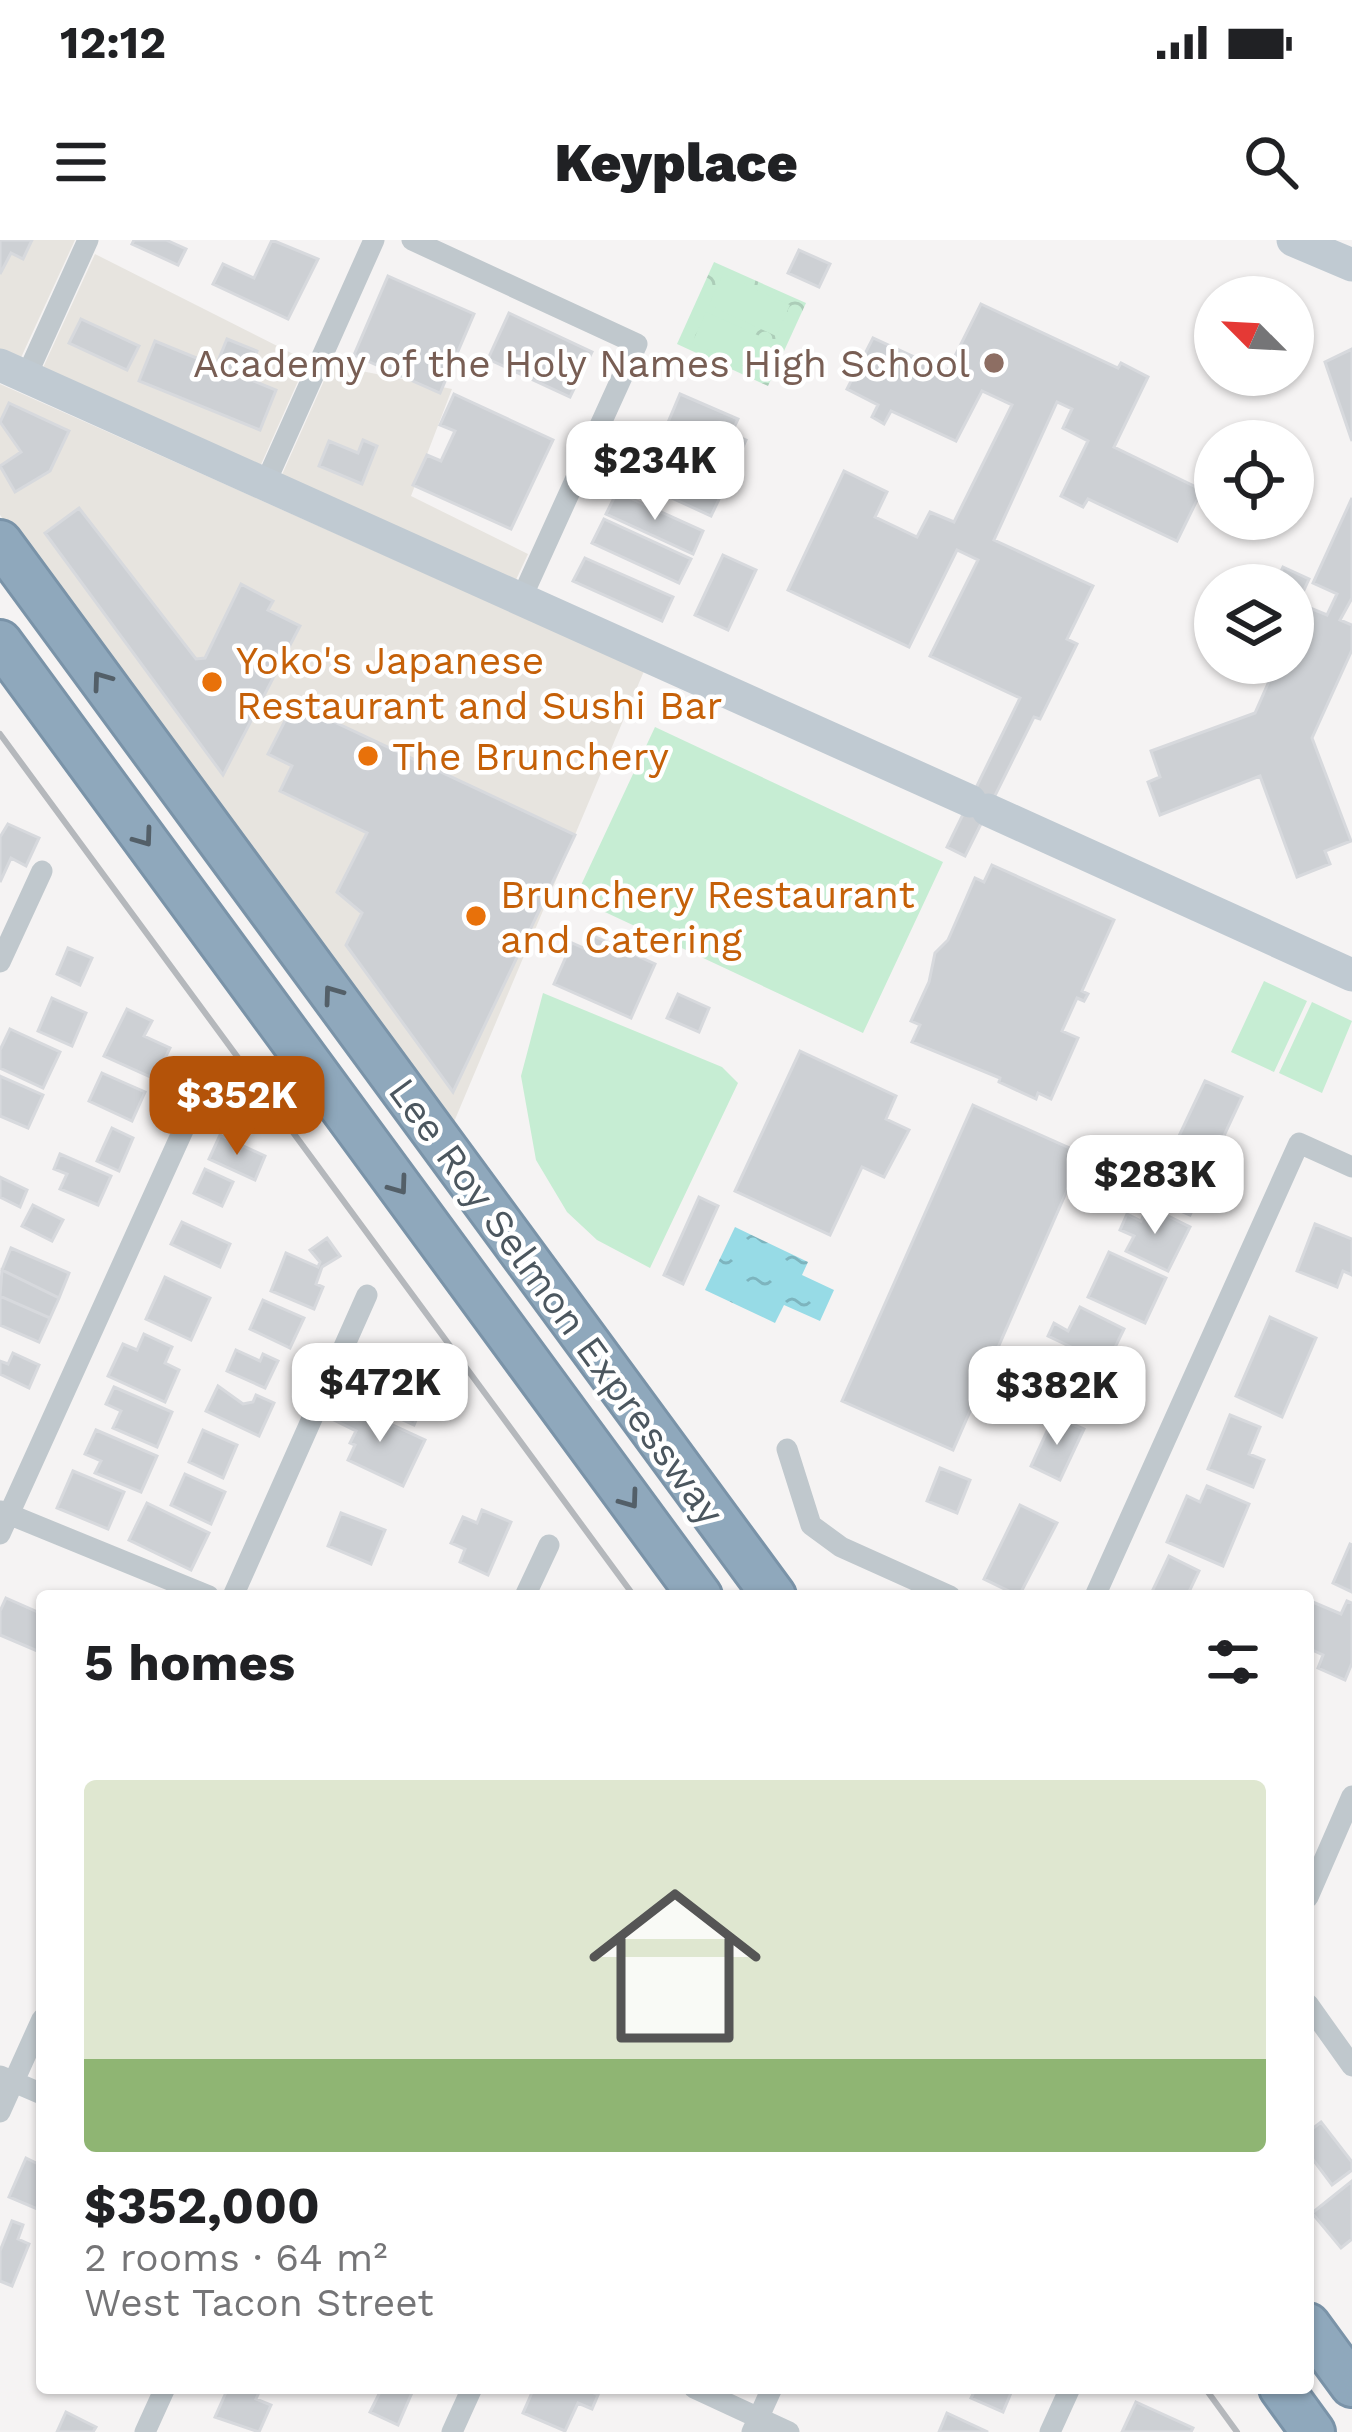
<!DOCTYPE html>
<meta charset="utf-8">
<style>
body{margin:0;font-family:"Work Sans",sans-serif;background:#f6f6f6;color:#202124;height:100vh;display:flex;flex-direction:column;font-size:45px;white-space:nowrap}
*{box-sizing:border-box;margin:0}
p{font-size:39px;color:#757577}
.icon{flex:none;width:66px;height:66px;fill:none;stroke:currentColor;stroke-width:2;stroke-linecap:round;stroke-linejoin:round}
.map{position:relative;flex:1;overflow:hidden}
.details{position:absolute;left:36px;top:1350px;width:1278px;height:804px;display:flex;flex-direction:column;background:#fff;border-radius:12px;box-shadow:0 3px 9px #0004}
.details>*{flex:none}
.needle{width:78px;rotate:294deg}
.fabs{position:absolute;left:1194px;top:36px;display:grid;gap:24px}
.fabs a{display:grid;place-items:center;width:120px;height:120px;border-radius:50%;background:#fff;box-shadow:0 3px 9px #0004;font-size:60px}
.price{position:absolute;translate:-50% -102px;padding:0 27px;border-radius:24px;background:#fff;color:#222;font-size:39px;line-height:78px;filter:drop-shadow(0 3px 6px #0008)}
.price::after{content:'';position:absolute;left:50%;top:72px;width:36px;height:27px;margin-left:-18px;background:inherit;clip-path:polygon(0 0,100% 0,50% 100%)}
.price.selected{background:#b45309;color:#fff}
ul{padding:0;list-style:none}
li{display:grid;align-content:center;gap:24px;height:636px;padding:0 48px}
li span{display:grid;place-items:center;height:372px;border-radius:12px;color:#555}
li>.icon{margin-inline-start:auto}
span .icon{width:216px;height:216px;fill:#fffc;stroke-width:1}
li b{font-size:51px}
h2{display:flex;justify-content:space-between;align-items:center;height:144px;padding:0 48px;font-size:51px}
.status{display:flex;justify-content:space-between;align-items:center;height:84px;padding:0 60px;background:#fff;direction:ltr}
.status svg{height:33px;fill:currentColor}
header{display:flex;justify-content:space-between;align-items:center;height:156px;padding:0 48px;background:#fff;font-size:54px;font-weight:800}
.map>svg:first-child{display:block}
.commercial{fill:#e7e4df}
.park{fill:url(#park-crowns)}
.pitch{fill:#c6edd3}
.water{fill:url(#water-ripples)}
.building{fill:#cdd0d4;stroke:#d7d9dd;stroke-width:3}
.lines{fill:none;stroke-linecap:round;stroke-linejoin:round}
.highway-casing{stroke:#7a93a8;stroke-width:48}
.street{stroke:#c0c8cd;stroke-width:21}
.secondary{stroke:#c0cad2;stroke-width:33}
.highway{stroke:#8fa8bc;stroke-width:42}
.rail{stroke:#b5b8bc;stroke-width:6}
.oneway{stroke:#535f68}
.education-dot{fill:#8d6e63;stroke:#fff;stroke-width:4.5}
.food-dot{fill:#e8710a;stroke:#fff;stroke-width:4.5}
.labels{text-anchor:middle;stroke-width:9;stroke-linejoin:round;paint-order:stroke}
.education-label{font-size:39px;fill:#785e54;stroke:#fff;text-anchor:end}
.food-label{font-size:39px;fill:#c56008;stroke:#fff;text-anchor:start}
.street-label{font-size:39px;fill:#4c575f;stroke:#fff}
</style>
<div class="status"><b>12:12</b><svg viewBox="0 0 49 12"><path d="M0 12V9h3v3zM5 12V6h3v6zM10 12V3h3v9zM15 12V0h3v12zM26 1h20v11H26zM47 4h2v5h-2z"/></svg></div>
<header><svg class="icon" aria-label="menu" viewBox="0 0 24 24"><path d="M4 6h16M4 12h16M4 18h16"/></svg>Keyplace<svg class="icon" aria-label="search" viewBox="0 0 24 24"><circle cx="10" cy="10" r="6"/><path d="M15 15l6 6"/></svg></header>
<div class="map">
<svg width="1352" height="2192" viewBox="0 0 1352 2192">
<defs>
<pattern id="park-crowns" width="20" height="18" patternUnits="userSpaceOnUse" patternTransform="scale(3)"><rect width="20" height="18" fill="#c6edd3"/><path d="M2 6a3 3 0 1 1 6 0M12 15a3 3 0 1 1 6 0" fill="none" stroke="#accdb8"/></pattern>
<pattern id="water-ripples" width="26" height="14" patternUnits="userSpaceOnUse" patternTransform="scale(3)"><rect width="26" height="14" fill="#97dbe6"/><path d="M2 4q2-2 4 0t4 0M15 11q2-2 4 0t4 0" fill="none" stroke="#7db4be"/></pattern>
</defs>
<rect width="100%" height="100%" fill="#f5f3f3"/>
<path class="commercial" d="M0 0H75L19 122 0 114Z
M95 14 307 121 259 229 41 132Z
M331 125 452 149 411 256 528 314 515 342 280 239Z
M0 144 644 431 451 889 0 275Z"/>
<path class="park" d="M714 22 806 63 768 146 677 104Z"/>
<path class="pitch" d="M723 34 790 65 776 96 709 65Z
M706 72 773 102 759 133 692 103Z
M655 487 943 622 863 793 575 658Z
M1264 741 1307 761 1274 832 1231 812Z
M543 753 722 827 738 843 650 1028 597 1000 567 972 536 920 521 836Z
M1312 762 1352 781 1322 853 1279 833Z"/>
<path class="water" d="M735 987 808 1022 802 1035 834 1050 820 1081 784 1065 775 1083 705 1050Z"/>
<path class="building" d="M0 0H32L23 19 11 13 0 34Z
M134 0H166L186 9 178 25 132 4Z
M272 0 318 19 288 79 213 44 223 24 254 38Z
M799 10 830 24 819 47 788 33Z
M388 36 474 74 440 153 354 115Z
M981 64 1118 128 1121 123 1148 137 1114 207 1202 250 1177 301 1088 259 1083 267 1061 256 1088 201 1063 188 1072 169 1057 162 994 300 1093 346 1067 399 1077 404 1040 479 1034 477 965 616 947 607 1020 458 930 416 978 320 957 310 909 407 788 350 844 231 887 252 875 277 917 297 930 272 954 282 1012 165 982 151 956 201 891 171 884 184 872 177 878 165 847 149 873 98 947 132Z
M509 73 592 112 570 157 488 119Z
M81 79 139 106 127 130 69 103Z
M227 99 257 111 246 138 276 150 260 190 139 141 155 101 216 126Z
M1352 109V201L1325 122Z
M454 154 553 200 511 289 413 245 427 215 441 221 455 191 440 185Z
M680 154 738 179 731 194 746 200 733 229 719 223 713 235 656 211Z
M9 163 69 191 50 231 15 252 0 226 21 212 0 182Z
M363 200 377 206 362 244 319 226 329 201 358 213Z
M635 213 722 253 711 276 624 236Z
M617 252 703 291 693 314 606 274Z
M1352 258V358L1340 380 1352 385V410L1312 498 1351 601 1325 611 1330 624 1297 637 1260 536 1160 575 1148 542 1160 537 1151 511 1255 473 1277 423H1293V388L1303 365 1327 375 1337 354 1313 343Z
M79 268 196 419 205 418 241 344 273 361 268 370 300 386 223 535 45 293Z
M604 279 691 319 679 343 592 303Z
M723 315 756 330 728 390 695 375Z
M585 318 673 357 662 381 573 341Z
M1283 327 1309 339 1294 372 1293 345H1275Z
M294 463 575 595 453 852 346 705 362 673 337 652 367 593 280 551 292 526 268 514Z
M8 584 39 598 26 626 11 618 0 642V597Z
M992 625 1114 680 1082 751 1088 754 1084 761 1077 758 1062 791 1078 798 1051 859 1038 853 1036 859 999 842 1000 838 912 802 920 785 911 781 929 742 935 713 948 700 975 638 984 642Z
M594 696 655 724 631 778 554 744 572 703 588 710Z
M68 708 92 718 80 745 57 734Z
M678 754 709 768 699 792 667 778Z
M52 758 86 773 72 806 38 791Z
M127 769 152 781 144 796 170 808 155 839 104 816Z
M10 789 60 812 43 848 0 828V810Z
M800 811 896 856 886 879 909 890 884 937 862 927 830 995 735 951Z
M102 833 145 852 132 881 89 861Z
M0 836 43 855 28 888 0 876Z
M1205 841 1242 857 1216 913 1179 896Z
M973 865 1083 914 953 1210 842 1161Z
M112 888 133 898 119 931 97 921Z
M220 895 265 916 255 940 209 919Z
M1162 899 1201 916 1189 943 1203 948 1190 975 1139 953Z
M60 914 111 936 98 965 60 949 67 934 54 929Z
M205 929 233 942 222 966 194 953Z
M0 937 27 950 20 967 0 957Z
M699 957 718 966 683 1044 664 1035Z
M33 965 63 980 52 1001 22 986Z
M1148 966 1190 987 1168 1031 1126 1011 1134 996 1120 990 1127 974 1141 981Z
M182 982 230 1004 220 1027 171 1004Z
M1315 984 1352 999V1035L1343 1031 1337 1047 1297 1031Z
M327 998 340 1016 322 1027 316 1044 323 1047 314 1069 271 1051 286 1013 318 1027 320 1022 310 1010Z
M11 1008 69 1033 59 1058 2 1030Z
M1109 1012 1166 1038 1145 1083 1088 1057Z
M2 1030 59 1058 50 1078 0 1056Z
M165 1037 210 1058 191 1100 146 1079Z
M0 1056 50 1078 39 1102 0 1085Z
M263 1060 304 1078 290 1108 250 1089Z
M1080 1067 1124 1089 1107 1124 1048 1096 1054 1083 1068 1091Z
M1270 1077 1316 1098 1282 1177 1236 1156Z
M144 1094 172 1107 165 1123 179 1130 165 1162 108 1136 123 1104 137 1110Z
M236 1110 260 1121 263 1114 278 1121 265 1148 227 1131Z
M13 1113 39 1125 29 1148 0 1134V1121L8 1124Z
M1076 1122 1119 1141 1102 1178 1046 1153 1057 1129 1071 1135Z
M381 1141 424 1161 414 1185 370 1165Z
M218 1146 243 1164 253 1162 256 1155 274 1163 259 1196 206 1171Z
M114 1147 172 1172 157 1207 113 1188 121 1171 106 1164Z
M343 1162 425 1200 403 1246 348 1220 355 1205 350 1203 356 1191 334 1180Z
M1230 1175 1260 1187 1249 1214 1264 1220 1253 1247 1208 1229Z
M1054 1176 1084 1189 1060 1240 1031 1226Z
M96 1190 157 1216 141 1252 95 1233 101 1221 85 1214Z
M203 1190 237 1205 223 1238 189 1222Z
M940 1228 970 1240 957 1273 927 1261Z
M73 1231 124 1252 108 1289 57 1268Z
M185 1234 225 1252 211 1284 171 1265Z
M1207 1246 1249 1264 1223 1326 1167 1302 1187 1256 1200 1262Z
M147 1263 209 1293 191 1330 129 1300Z
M1020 1265 1057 1283 1019 1356 984 1339Z
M482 1270 511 1282 488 1335 460 1322 465 1309 451 1303 463 1277 477 1283Z
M341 1273 385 1290 371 1324 328 1306Z
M1350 1304 1352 1305V1352L1333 1343Z
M1169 1316 1199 1331 1187 1356H1150Z
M6 1358 42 1374V1413L0 1395V1371Z
M1308 1360 1341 1374 1347 1361 1352 1363V1423L1345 1440 1318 1428 1323 1415 1308 1408Z
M1321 1882 1352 1922V1930L1332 1945 1308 1913V1892Z
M26 1918 42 1926V1971L9 1957Z
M1352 1941V1999L1341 2008 1312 1973Z
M12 1981 23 1985 18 1999 29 2004 12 2046 0 2041V2011Z
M228 2148H261L256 2159 271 2165 259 2192 215 2177Z
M382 2148H414L398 2185 370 2172Z
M534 2148H583L598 2155 592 2169 578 2163 565 2191 523 2173Z
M976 2148H1013L1003 2172 971 2158Z
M1136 2162 1193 2188 1191 2192H1122Z
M66 2172 96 2187 93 2192H57Z
M947 2173 988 2192H939Z"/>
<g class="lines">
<g class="highway-casing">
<path id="highway" d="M0 302 774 1356
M0 402 700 1356
M1308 2085 1352 2145
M1281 2148 1313 2192"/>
</g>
<path class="street" d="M412 0 637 104 522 357
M26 137 88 0
M265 244 374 0
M0 722 42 631
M787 1209 811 1285 841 1307 950 1356
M1 1271 209 1356
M0 1294 195 864
M233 1356 367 1055
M525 1356 549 1305
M1095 1356 1299 903 1352 927
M1308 1657 1352 1556
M1308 1764 1352 1826
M0 1836 42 1854
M0 1872 42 1779
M694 2148 789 2192
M145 2192 165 2148
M452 2192 472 2148
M752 2192 772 2148
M1050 2192 1070 2148"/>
<path class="secondary" d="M1293 0 1352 25
M0 125 970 561
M988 570 1352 735"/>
<use href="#highway" class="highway"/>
<path class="rail" d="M0 494 634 1356
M1205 2148 1237 2192"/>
</g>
<defs><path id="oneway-chevron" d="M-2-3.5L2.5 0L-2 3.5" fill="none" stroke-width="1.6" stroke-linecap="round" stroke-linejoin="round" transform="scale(3)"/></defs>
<g class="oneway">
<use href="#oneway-chevron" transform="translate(101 440) rotate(-126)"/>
<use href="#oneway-chevron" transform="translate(144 598) rotate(54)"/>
<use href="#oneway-chevron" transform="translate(332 754) rotate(-126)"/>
<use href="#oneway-chevron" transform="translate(399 946) rotate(54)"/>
<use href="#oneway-chevron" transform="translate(630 1260) rotate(54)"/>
</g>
<circle class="education-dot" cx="994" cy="123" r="12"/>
<g class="food-dot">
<circle cx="212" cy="442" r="12"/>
<circle cx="368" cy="516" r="12"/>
<circle cx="476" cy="676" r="12"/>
</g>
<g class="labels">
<g class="education-label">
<text x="970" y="137">Academy of the Holy Names High School</text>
</g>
<g class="food-label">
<text x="236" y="434">Yoko's Japanese<tspan x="236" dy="45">Restaurant and Sushi Bar</tspan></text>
<text x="392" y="530">The Brunchery</text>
<text x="500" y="668">Brunchery Restaurant<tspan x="500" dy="45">and Catering</tspan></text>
</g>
<g class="street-label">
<text transform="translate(557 1061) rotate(54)" y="14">Lee Roy Selmon Expressway</text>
</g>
</g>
</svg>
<div class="fabs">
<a><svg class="needle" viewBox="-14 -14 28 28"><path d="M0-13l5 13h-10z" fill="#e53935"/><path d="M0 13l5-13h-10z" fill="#757577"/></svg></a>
<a><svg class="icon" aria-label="locate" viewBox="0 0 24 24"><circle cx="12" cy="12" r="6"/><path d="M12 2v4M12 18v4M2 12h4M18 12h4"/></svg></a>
<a><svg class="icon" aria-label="layers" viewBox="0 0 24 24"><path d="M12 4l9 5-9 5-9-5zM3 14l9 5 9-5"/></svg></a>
</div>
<b class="price" style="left:655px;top:283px">$234K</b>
<b class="price selected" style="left:237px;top:918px">$352K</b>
<b class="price" style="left:1155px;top:997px">$283K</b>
<b class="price" style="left:380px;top:1205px">$472K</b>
<b class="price" style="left:1057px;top:1208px">$382K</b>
<section class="details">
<h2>5 homes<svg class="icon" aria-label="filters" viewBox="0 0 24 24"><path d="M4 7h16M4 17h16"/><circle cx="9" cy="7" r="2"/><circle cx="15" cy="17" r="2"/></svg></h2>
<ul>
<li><span style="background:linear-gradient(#dfe7d0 75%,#8fb573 0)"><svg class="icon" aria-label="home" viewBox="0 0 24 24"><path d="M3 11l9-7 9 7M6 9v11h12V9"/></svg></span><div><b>$352,000</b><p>2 rooms · 64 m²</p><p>West Tacon Street</p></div></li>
</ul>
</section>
</div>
